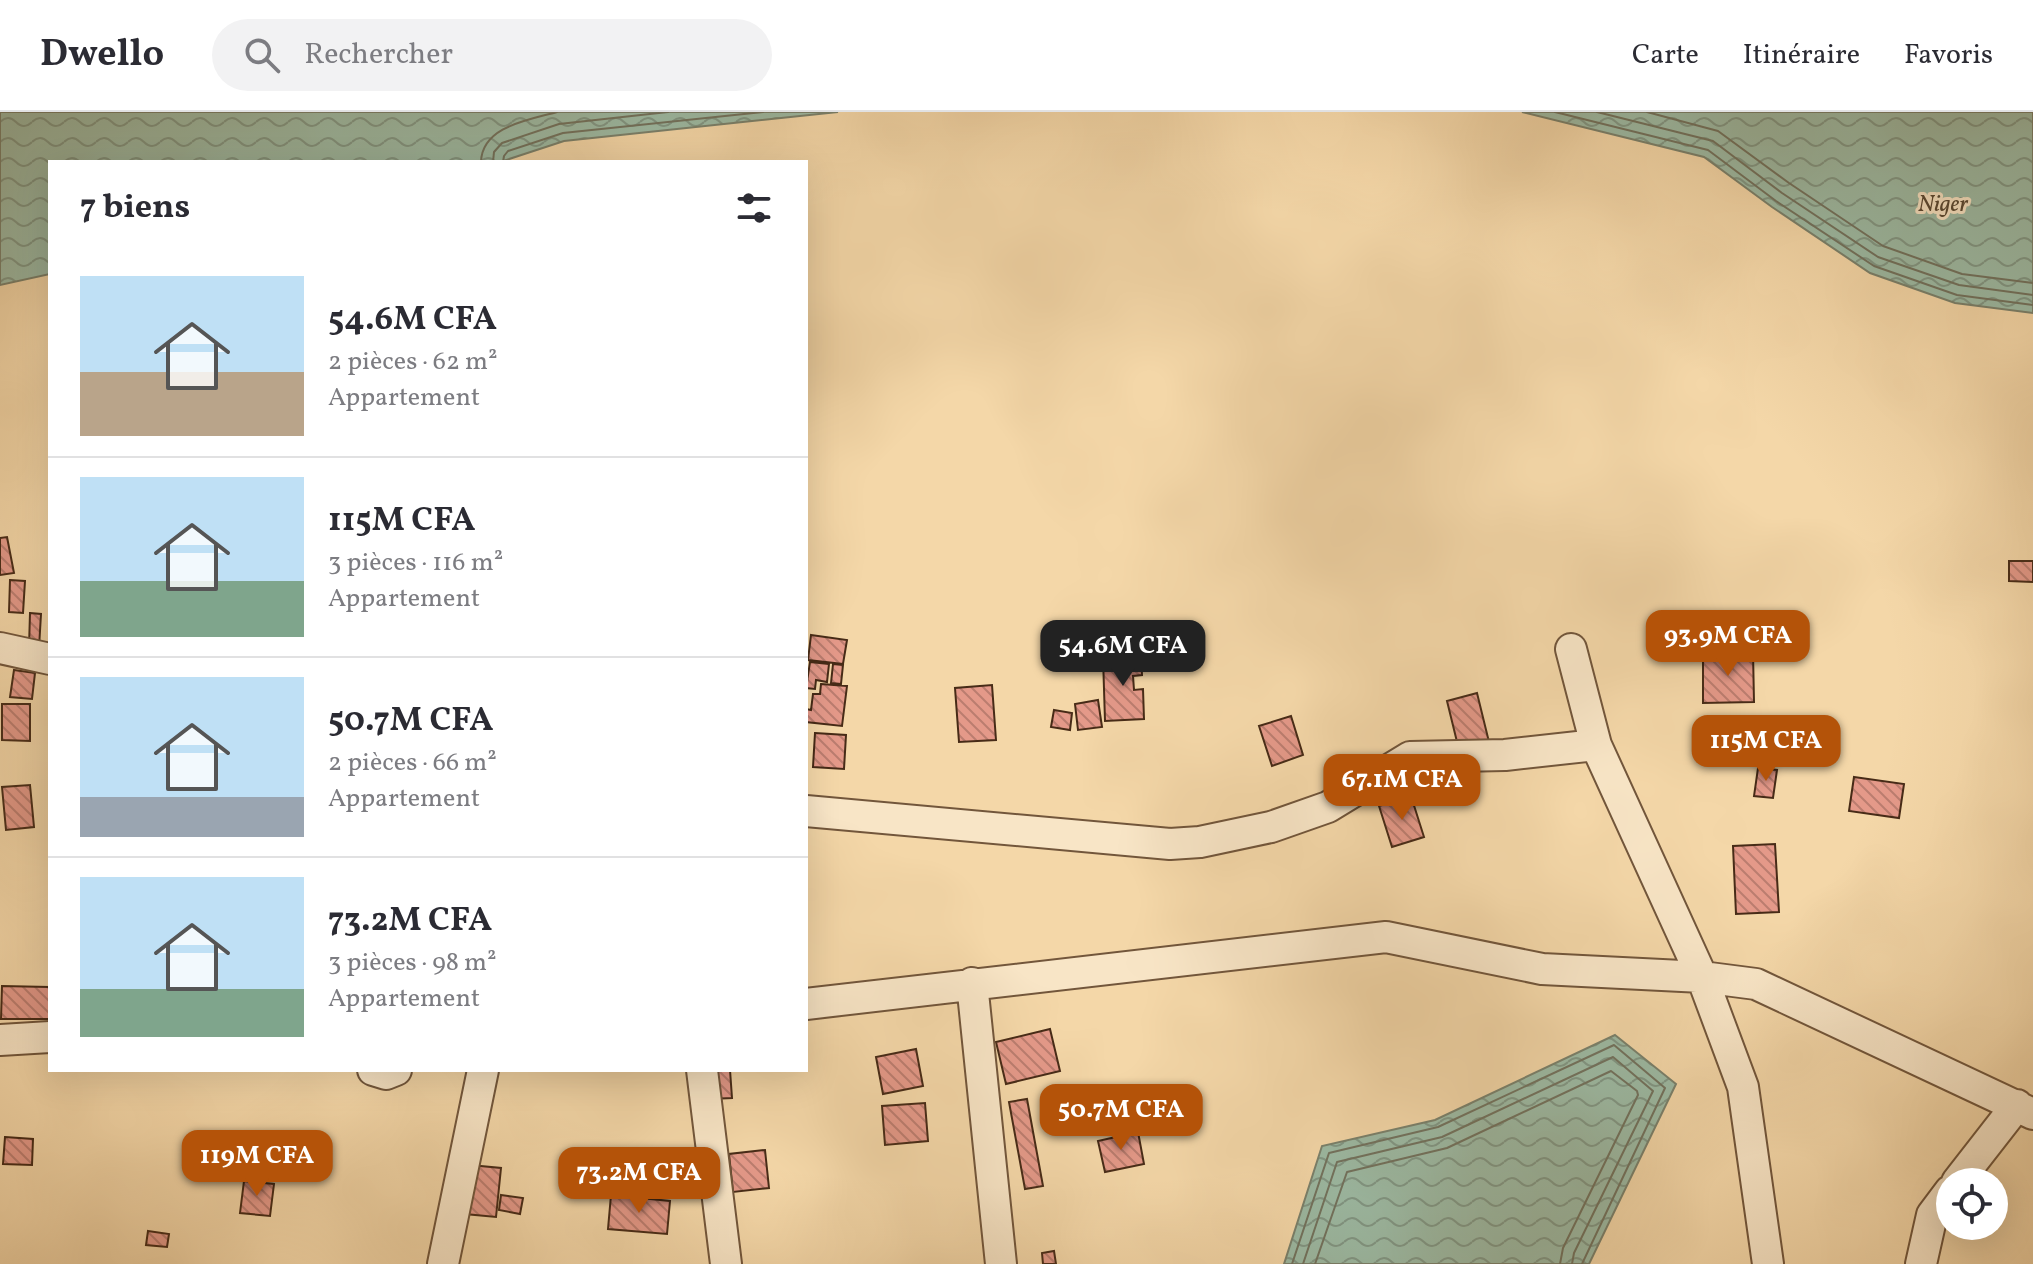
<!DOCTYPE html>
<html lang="fr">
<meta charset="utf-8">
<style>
body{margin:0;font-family:Vollkorn,serif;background:#f2f2f3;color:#2b2b33;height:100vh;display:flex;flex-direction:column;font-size:30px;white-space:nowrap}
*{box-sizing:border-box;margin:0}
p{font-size:26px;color:#7c7c81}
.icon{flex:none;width:44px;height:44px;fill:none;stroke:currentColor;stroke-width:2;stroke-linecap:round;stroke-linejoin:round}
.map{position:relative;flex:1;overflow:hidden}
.details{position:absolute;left:48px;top:48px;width:760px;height:912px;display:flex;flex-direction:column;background:#fff;border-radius:0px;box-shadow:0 8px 32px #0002}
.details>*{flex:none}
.controls{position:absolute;left:1936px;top:1056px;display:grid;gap:16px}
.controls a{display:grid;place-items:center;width:72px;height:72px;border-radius:50%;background:#fff;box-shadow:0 8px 32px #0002;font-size:40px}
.price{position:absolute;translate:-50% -68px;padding:0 18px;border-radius:16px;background:#b45309;color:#fff;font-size:26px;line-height:52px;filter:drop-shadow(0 2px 4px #0008)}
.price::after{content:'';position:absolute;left:50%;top:48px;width:24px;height:18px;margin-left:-12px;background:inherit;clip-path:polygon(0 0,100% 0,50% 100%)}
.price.current{background:#222;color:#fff}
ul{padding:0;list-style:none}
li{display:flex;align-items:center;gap:24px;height:200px;padding:0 32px}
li+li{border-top:2px solid #e1e1e2}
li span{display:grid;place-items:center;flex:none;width:224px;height:160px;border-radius:0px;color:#555}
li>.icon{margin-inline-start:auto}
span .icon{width:96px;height:96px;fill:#fffc;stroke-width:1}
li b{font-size:34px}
h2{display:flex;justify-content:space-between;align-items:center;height:96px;padding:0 32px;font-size:34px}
header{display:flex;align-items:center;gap:48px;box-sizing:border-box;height:112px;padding:0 40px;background:#fff;border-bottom:2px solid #e1e1e2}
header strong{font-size:38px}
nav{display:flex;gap:44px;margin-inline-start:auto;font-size:28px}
.search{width:560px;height:72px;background:#f2f2f3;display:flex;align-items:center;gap:20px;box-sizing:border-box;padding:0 28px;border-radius:44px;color:#7c7c81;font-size:30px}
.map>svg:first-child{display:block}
.water{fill:url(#water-waves);stroke:#7a816c;stroke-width:2}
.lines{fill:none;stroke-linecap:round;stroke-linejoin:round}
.shore{stroke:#72725e;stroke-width:2}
.building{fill:url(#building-back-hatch);stroke:#472b17;stroke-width:2}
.street-casing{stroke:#72563b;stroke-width:34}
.street{stroke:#f8e5c6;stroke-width:30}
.labels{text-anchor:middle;stroke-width:6;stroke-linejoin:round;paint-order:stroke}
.water-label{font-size:24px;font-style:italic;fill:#584833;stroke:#f8e5c6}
</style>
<header>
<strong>Dwello</strong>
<div class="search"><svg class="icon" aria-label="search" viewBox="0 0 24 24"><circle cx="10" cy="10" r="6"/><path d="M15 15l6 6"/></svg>Rechercher</div>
<nav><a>Carte</a><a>Itinéraire</a><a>Favoris</a></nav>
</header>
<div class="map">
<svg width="2033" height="1152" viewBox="0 0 2033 1152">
<defs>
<pattern id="water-waves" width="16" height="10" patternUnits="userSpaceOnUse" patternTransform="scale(2)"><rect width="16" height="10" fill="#9cbaa4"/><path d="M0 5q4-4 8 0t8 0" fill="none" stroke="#819785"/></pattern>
<pattern id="building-back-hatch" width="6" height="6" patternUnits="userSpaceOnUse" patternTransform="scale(2)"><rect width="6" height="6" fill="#e49989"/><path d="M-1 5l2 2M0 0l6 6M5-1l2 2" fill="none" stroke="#bb7d6f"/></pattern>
</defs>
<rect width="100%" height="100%" fill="#f4d7a8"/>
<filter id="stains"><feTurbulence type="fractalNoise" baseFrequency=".0025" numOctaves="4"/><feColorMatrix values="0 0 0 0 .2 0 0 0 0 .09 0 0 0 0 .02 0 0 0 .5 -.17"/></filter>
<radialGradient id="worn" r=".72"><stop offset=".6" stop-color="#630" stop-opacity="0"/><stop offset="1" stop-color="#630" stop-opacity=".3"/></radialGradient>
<path class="water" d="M0 0H838L564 29 500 50H50V162L0 173Z
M1522 0H2033V201L1955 191 1870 161 1772 95 1704 45Z
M1615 923 1676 972 1589 1152H1284L1322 1034 1435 1008Z"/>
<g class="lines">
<path class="shore" d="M1555 0 1708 38 1776 89 1874 154 1957 183 2033 193
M1597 0 1713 29 1782 81 1878 145 1959 173 2033 183
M1647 0 1718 19 1789 71 1883 134 1962 162 2033 171
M481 50C482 14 529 8 557 0
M493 50 494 40 502 31 559 12 668 0
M503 50 504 44 508 39 563 21 763 0
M1292 1152 1329 1041 1438 1015 1614 933 1665 976 1582 1152
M1303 1152 1337 1050 1442 1025 1613 945 1653 979 1574 1141 1572 1152
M1315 1152 1347 1060 1447 1036 1611 959 1637 979 1638 983 1563 1136 1560 1152"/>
</g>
<path class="building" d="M7 425 14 461 0 463V426Z
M2009 449H2033V470L2009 469Z
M10 468 25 469 23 501 9 500Z
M30 501 41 502 39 536 29 535Z
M811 523 847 528 843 552 808 548Z
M1753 540 1754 590 1703 591V541Z
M1141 543 1142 563 1133 564 1134 578 1143 577 1144 607 1105 609 1103 545Z
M810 550 829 552 827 570 816 568 815 577 806 576Z
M833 552 843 553 841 572 831 571Z
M14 558 35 561 32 587 10 585Z
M821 572 847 574 842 614 806 610V597L811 598 813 582H820Z
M992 573 996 628 959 630 955 576Z
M1477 581 1489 630 1459 638 1447 589Z
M1098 588 1102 615 1078 618 1075 592Z
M2 592H30V629L2 628Z
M1054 598 1072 601 1070 618 1051 615Z
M1291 604 1303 643 1272 654 1259 614Z
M815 621 846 623 844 657 813 655Z
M1758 656 1777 658 1773 686 1754 684Z
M1854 665 1904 672 1899 706 1849 699Z
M30 673 34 715 6 718 2 675Z
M1411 684 1424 725 1392 735 1379 694Z
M1775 732 1779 800 1736 802 1733 734Z
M2 874 49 875V907H1Z
M1050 917 1060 959 1006 972 996 930Z
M916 937 923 974 883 982 876 945Z
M708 958H730L732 986 710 987Z
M1027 987 1043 1074 1025 1077 1009 990Z
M925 991 928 1029 885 1033 882 994Z
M1138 1020 1144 1052 1105 1060 1098 1029Z
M5 1025 33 1027 32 1053 3 1052Z
M765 1038 769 1076 733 1080 729 1042Z
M470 1053 501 1056 496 1105 465 1102Z
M640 1064 658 1066 656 1085 639 1083Z
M244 1069 274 1072 270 1104 240 1101Z
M501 1083 523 1086 520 1102 499 1098Z
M611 1083 670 1089 667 1122 608 1117Z
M148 1119 169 1122 167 1135 146 1133Z
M1054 1139 1056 1152H1043L1042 1141Z"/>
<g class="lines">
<g class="street-casing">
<path id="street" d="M0 536 50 547
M1571 537 1596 633 1702 865 1756 872 2033 1002
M806 699 1170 732 1200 730 1271 715 1328 695 1410 645 1505 643 1596 633
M972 871 1001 1152
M806 892 1386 825 1542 857 1702 865 1743 975 1768 1152
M0 928 50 925
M373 958 386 962 396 958
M702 958 726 1152
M1957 1070 2017 993
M443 1152 483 958
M1921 1152 1932 1103 1950 1079"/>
</g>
<use href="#street" class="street"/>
</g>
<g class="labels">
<g class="water-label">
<text x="1943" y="99">Niger</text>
</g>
</g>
<rect width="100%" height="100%" filter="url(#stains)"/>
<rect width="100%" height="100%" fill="url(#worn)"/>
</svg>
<div class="controls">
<a><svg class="icon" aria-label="locate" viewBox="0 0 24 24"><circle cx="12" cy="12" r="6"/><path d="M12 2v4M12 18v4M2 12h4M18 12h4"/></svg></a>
</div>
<b class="price" style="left:1728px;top:566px">93.9M CFA</b>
<b class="price current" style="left:1123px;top:576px">54.6M CFA</b>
<b class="price" style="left:1766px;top:671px">115M CFA</b>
<b class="price" style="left:1402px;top:710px">67.1M CFA</b>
<b class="price" style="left:1121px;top:1040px">50.7M CFA</b>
<b class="price" style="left:257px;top:1086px">119M CFA</b>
<b class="price" style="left:639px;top:1103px">73.2M CFA</b>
<section class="details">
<h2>7 biens<svg class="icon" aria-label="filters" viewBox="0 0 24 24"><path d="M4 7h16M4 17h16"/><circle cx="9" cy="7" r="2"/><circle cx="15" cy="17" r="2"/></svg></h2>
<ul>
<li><span style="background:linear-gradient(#bfe0f5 60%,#b9a48a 0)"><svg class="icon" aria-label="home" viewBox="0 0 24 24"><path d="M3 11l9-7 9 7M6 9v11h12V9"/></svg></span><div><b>54.6M CFA</b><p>2 pièces · 62 m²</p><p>Appartement</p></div></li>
<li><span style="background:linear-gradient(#bfe0f5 65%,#7fa58c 0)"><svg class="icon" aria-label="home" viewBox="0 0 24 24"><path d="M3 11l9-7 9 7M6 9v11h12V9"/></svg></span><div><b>115M CFA</b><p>3 pièces · 116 m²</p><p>Appartement</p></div></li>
<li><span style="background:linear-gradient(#bfe0f5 75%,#9aa5b1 0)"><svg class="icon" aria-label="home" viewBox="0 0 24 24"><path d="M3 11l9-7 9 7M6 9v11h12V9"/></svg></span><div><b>50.7M CFA</b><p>2 pièces · 66 m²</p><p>Appartement</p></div></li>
<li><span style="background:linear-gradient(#bfe0f5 70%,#7fa58c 0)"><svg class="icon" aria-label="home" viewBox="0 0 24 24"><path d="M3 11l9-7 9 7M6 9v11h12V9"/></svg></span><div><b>73.2M CFA</b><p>3 pièces · 98 m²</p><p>Appartement</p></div></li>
</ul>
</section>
</div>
